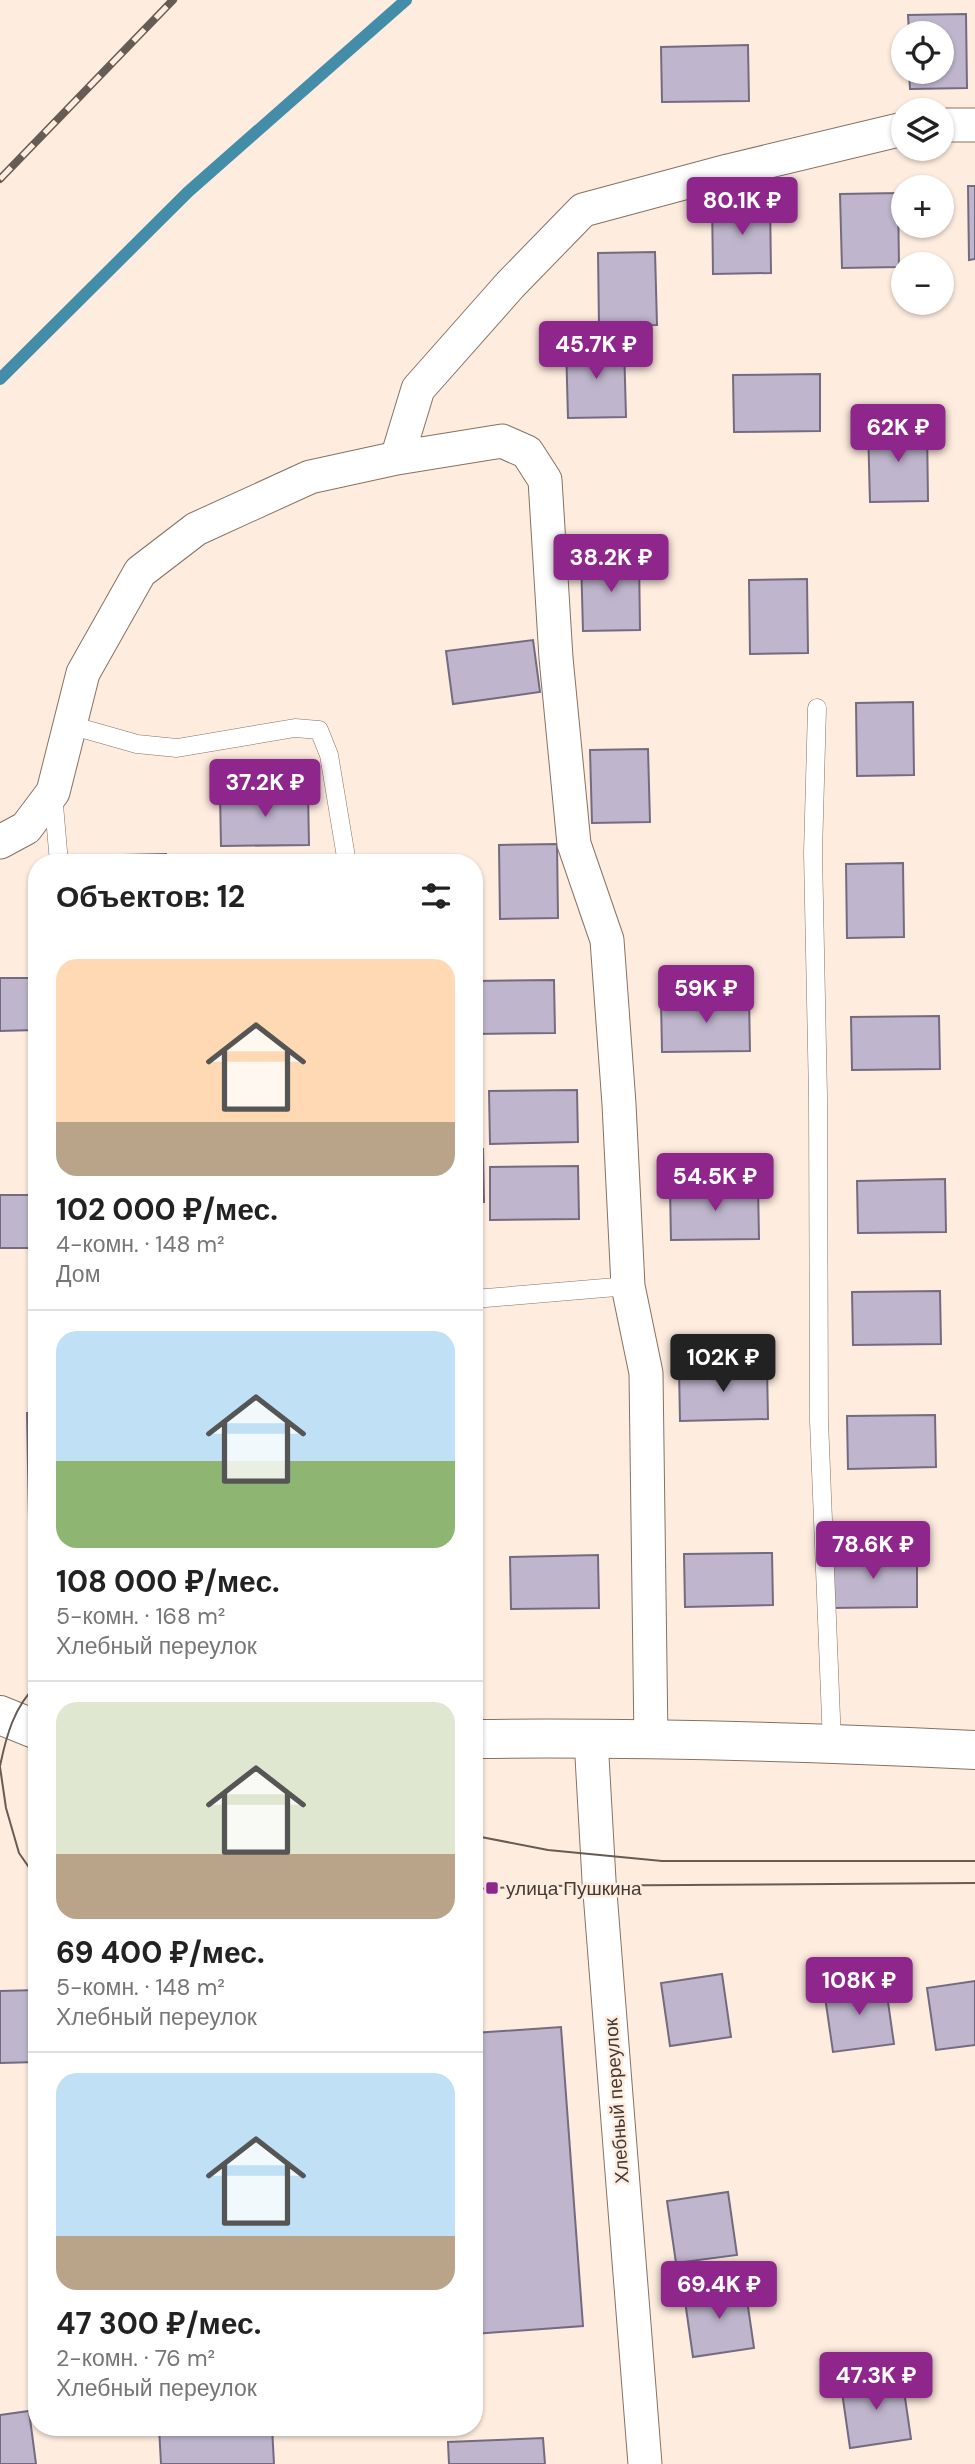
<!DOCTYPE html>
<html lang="ru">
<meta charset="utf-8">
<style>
body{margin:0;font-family:"DM Sans",sans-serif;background:#f6f6f6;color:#222;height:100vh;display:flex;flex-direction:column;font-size:26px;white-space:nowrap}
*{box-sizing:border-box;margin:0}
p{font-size:23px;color:#767676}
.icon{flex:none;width:38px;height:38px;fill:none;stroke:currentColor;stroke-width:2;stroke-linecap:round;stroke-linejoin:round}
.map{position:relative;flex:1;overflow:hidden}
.side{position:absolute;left:28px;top:854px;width:455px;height:1582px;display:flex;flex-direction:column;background:#fff;border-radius:28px;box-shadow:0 2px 5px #0004}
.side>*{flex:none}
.buttons{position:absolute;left:891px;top:21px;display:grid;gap:14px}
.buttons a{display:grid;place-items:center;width:63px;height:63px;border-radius:50%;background:#fff;box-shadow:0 2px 5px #0004;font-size:35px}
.price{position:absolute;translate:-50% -60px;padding:0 16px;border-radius:7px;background:#8e268b;color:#fff;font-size:23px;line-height:46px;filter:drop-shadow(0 2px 4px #0008)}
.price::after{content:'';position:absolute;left:50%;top:42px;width:21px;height:16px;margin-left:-10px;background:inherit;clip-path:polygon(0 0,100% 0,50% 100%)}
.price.current{background:#222;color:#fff}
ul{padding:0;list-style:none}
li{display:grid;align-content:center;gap:14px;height:371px;padding:0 28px}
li+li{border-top:2px solid #e0e0e0}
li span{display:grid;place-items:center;height:217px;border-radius:21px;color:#555}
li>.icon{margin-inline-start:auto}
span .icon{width:126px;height:126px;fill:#fffc;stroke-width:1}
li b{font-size:30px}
h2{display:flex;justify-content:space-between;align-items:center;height:84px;padding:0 28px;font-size:30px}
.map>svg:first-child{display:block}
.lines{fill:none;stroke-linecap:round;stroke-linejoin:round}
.stream{stroke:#448da9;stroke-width:12}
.building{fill:#bfb6cd;stroke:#736b80;stroke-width:2}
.lane-casing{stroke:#867263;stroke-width:19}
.street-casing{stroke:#867263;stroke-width:35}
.secondary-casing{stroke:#867263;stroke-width:40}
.lane{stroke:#fff;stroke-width:18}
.street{stroke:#fff;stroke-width:33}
.secondary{stroke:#fff;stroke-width:38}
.tram{stroke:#675c54;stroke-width:2}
.rail-casing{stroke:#675c54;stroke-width:8}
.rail{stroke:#feecdf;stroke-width:5;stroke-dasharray:16;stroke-linecap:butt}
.poi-dot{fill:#8e268b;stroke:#feecdf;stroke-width:2.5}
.labels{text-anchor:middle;stroke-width:5;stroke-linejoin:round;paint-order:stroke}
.poi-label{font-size:19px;fill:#433a33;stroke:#feecdf;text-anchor:start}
.street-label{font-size:19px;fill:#433a33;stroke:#feecdf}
</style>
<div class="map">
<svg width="975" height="2464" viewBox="0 0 975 2464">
<rect width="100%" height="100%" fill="#feecdf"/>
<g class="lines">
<path class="stream" d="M0 379 188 192 406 0"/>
</g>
<path class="building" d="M966 14 967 88 910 89 909 72H942V33H909L908 15Z
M748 45 749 101 662 102 661 47Z
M968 186H975V259L969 260Z
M898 193 899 267 842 268 840 194Z
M770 199 771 273 713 274 712 200Z
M655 252 657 325 599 326 598 253Z
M624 344 626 417 568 418 566 345Z
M820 374V431L734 432 733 375Z
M927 427 928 501 870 502 868 428Z
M639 557 640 630 583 631 581 558Z
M807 579 808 653 750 654 749 580Z
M533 640 540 692 453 704 446 651Z
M913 702 914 775 857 776 856 703Z
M648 749 650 822 592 823 590 750Z
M308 792 309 845 221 846 220 794Z
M557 844 558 918 500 919 499 845Z
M166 854V863H78V856Z
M903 863 904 937 847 938 846 864Z
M0 978H34L35 1030 0 1031Z
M554 980 555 1033 474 1034V981Z
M749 998 750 1051 662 1052 661 1000Z
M939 1016 940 1069 852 1070 851 1017Z
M577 1090 578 1142 490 1144 489 1091Z
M474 1149H483L484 1202H474Z
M578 1166 579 1219 490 1220V1167Z
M945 1179 946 1232 858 1233 857 1181Z
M758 1186 759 1239 671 1240 670 1188Z
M0 1195H32L33 1248H0Z
M940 1291 941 1344 853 1345 852 1292Z
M767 1367 768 1419 680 1421 679 1368Z
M27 1413H37V1625H31Z
M935 1415 936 1467 848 1469 847 1416Z
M772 1553 773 1605 685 1607 684 1554Z
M917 1554V1607L829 1608 828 1556Z
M598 1555 599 1608 511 1609 510 1557Z
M722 1974 731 2037 670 2046 661 1983Z
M885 1981 894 2044 833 2052 824 1990Z
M975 1981V2045L936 2050 927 1988Z
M37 1990V2062L0 2063V1991Z
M561 2027 583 2326 474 2334V2033Z
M728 2192 737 2255 676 2263 667 2201Z
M745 2286 754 2348 693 2357 684 2294Z
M902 2377 911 2439 850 2448 841 2385Z
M29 2411 36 2464H0V2415Z
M159 2427H272L274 2464H161Z
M543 2438 545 2464H449L448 2442Z"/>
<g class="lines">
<g class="lane-casing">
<path id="lane" d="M817 708 813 853 818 1097 819 1421 832 1743
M70 725 137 744 177 748 295 728 319 730 329 755 347 863
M53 793 59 863
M474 1299 628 1286"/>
</g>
<g class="street-casing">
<path id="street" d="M942 125H975
M397 458 502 441 527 452 545 480 556 658 574 844 607 940 619 1104 628 1286 646 1373 651 1740
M0 842 26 828 53 792 83 673 140 572 196 529 310 477 397 458 418 389 510 285 583 210 728 171 903 129
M591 1739 599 1880 645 2464"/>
</g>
<g class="secondary-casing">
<path id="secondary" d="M0 1715 37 1730
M474 1739C641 1737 808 1742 975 1750"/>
</g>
<use href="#lane" class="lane"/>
<use href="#street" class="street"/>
<use href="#secondary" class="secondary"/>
<path class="tram" d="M0 1766C6 1737 14 1706 37 1685
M0 1767 6 1808 19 1853 37 1879
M474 1833 481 1837 548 1850 662 1861H975
M474 1889 532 1886 975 1883"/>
<g class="rail-casing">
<path id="rail" d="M0 179 173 0"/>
</g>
<use href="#rail" class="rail"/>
</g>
<rect class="poi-dot" x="485" y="1881" width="14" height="14" rx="3.5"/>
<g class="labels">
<g class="poi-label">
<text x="506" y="1895">улица Пушкина</text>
</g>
<g class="street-label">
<text transform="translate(616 2101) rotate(-94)" y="7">Хлебный переулок</text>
</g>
</g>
</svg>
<div class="buttons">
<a><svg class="icon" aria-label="locate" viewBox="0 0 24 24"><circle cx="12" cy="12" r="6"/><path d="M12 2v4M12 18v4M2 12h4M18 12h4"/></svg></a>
<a><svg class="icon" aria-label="layers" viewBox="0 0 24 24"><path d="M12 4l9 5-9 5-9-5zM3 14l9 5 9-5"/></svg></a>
<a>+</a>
<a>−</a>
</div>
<b class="price" style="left:742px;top:237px">80.1K ₽</b>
<b class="price" style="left:596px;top:381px">45.7K ₽</b>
<b class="price" style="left:898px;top:464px">62K ₽</b>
<b class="price" style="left:611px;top:594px">38.2K ₽</b>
<b class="price" style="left:265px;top:819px">37.2K ₽</b>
<b class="price" style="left:706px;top:1025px">59K ₽</b>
<b class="price" style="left:715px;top:1213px">54.5K ₽</b>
<b class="price current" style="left:723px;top:1394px">102K ₽</b>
<b class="price" style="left:873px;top:1581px">78.6K ₽</b>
<b class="price" style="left:859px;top:2017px">108K ₽</b>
<b class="price" style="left:719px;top:2321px">69.4K ₽</b>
<b class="price" style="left:876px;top:2412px">47.3K ₽</b>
<section class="side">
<h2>Объектов: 12<svg class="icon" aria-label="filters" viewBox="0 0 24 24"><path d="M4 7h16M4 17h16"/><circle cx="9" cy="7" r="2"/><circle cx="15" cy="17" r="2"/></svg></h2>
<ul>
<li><span style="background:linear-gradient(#ffd9b3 75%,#b9a48a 0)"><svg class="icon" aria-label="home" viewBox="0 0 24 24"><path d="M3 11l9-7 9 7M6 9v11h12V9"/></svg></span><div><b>102 000 ₽/мес.</b><p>4-комн. · 148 m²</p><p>Дом</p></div></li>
<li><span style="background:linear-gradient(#bfe0f5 60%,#8fb573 0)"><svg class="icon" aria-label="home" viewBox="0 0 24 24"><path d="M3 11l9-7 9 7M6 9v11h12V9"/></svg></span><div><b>108 000 ₽/мес.</b><p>5-комн. · 168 m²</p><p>Хлебный переулок</p></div></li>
<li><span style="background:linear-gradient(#dfe7d0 70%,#b9a48a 0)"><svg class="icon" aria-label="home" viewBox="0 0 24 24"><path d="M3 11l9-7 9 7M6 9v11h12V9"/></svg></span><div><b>69 400 ₽/мес.</b><p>5-комн. · 148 m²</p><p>Хлебный переулок</p></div></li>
<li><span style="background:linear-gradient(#bfe0f5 75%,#b9a48a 0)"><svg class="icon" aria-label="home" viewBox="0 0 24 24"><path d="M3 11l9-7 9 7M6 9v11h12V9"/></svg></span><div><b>47 300 ₽/мес.</b><p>2-комн. · 76 m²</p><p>Хлебный переулок</p></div></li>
</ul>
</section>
</div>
